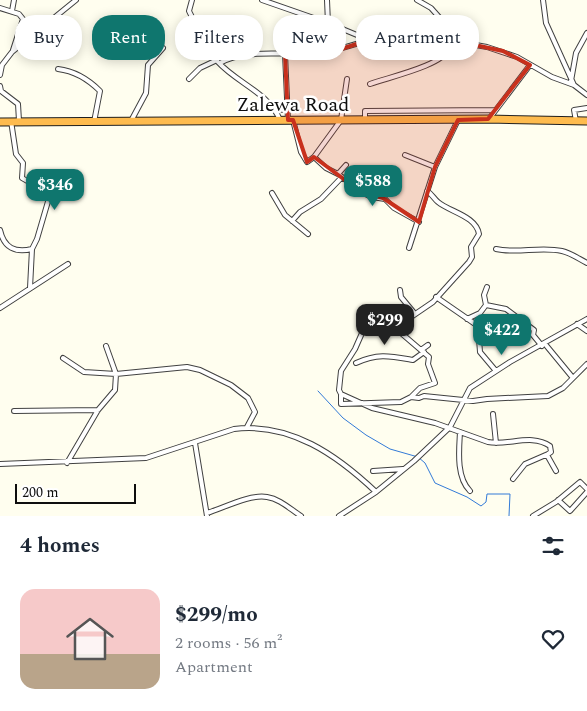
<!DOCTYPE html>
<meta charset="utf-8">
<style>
body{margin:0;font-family:Spectral,serif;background:#f2f2f3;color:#1f2937;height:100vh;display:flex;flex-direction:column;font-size:19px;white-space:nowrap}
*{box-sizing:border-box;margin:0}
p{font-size:16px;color:#747a83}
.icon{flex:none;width:28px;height:28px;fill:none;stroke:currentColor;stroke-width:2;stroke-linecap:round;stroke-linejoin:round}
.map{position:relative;height:516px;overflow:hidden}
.side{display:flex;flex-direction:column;background:#fff;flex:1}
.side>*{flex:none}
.hud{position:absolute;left:15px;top:15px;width:558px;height:45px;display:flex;gap:10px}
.scale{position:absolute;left:15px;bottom:12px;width:121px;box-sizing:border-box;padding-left:5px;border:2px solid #0e0e0e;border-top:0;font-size:14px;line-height:18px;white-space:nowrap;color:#0e0e0e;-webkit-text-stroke:4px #fff;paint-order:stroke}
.price{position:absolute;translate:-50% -42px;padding:0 11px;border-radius:10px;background:#0f766e;color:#fff;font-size:16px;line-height:32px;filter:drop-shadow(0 1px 2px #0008)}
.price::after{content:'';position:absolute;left:50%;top:30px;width:15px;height:11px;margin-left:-8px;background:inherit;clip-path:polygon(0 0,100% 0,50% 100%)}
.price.on{background:#222;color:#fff}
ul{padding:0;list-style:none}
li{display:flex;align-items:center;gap:15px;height:125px;padding:0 20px}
li span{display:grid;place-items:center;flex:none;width:140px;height:100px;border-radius:15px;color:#555}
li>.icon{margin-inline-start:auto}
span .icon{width:60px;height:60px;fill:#fffc;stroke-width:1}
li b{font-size:21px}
h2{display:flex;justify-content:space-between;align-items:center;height:60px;padding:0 20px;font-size:21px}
.chip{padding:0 18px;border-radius:20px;background:#fff;box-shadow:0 2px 12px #0003;font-size:18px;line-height:45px}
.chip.on{background:#0f766e;color:#fff}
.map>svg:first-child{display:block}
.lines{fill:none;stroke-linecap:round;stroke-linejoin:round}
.stream{stroke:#327ad7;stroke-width:1}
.street-casing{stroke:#414141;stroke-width:6}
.highway-casing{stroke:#1f1f1f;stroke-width:9}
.street{stroke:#fff;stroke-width:4}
.highway{stroke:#febb4e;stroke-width:7}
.marked{fill:#c8301c;fill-opacity:0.2;stroke:#c8301c;stroke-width:4;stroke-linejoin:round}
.labels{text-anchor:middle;stroke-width:5;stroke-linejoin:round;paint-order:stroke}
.street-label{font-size:20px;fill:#0e0e0e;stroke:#fff}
</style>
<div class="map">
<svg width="587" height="516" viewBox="0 0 587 516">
<rect width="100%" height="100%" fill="#fffeef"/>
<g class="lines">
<path class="stream" d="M318 391 343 418 366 435 390 449 418 457 425 463 435 483 467 497 481 506 486 502 487 494H510L509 516"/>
<g class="street-casing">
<path id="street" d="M192 0 189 11C197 27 206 48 218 62 237 83 269 93 280 120
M262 0 328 23 369 40 424 48H450L470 44 487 47 517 57 552 77 574 85 587 95
M327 0 328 23
M417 0 431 8 464 45
M543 0 546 23 574 85
M0 8 19 14 23 19 13 50
M12 11 14 0
M113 51 120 44 140 33 163 48 148 65 146 93 131 121
M285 54 288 120
M220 63C248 48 281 56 312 53 332 52 350 46 369 40
M58 69C75 71 88 79 100 91L94 122
M0 75 2 65 12 52 76 0
M189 79 200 68 217 60
M571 81 576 53 587 33
M370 84C389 77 442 66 450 48
M0 86 1 91 18 104 19 121
M276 110 289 109
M489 119 530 65
M293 120 301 152 307 162 314 157 341 120 347 79
M365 120V111L495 110
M11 121 16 154 23 163 22 178 29 182 48 172 52 175 54 181 37 239 32 249 30 288
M576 121 574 110 587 108
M405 155 435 167
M314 157 326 168 338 174 346 165
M338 174 361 192 372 197 385 199 394 208 419 222
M272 193 285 215 308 234
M292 221 300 212 321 199 342 177
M0 230C4 248 15 253 32 249
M409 248 435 167 458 120
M496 249C517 254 540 246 562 251 571 253 579 259 587 263
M400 290 401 297 415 314
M436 297 478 326 480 352 496 371
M486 305 484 295 487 287
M0 308 68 264
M374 314 366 324 355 349 341 371 339 390 341 394 372 408 435 423 488 442C508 446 532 433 550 446L551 452 548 454 525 464 513 479
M467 319 480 313 486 305 506 309 534 330 533 335 542 346
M577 324 587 331
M545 344 573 378
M421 350 428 345
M63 358 84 372 116 374 187 367 200 370 231 385 248 398 255 412 247 427
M356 363C378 353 390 356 413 360L424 352
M341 394V404L401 402 411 397 420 388 435 383 428 364 429 357 401 333 411 317 433 302 469 262 472 257 471 247 479 234C476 216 450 212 438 202 434 199 432 194 427 191
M411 397 419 398 424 396 473 401 487 399 548 396 563 388 587 364
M14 411 98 410
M493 414 496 443
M460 432C459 450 456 477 470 491
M195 443 207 516
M547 455 556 471
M67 463 98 410 115 390 116 374 106 346
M0 464 146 458 234 429C290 422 337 455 376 492
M373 471 403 469
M558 500 570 511 587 492
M207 513C224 508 249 494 267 497 280 499 290 509 301 516
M339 516 376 492 414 461 450 427 470 388 510 362 587 319
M533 516 556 502 580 482 587 489"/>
</g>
<g class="highway-casing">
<path id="highway" d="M0 122 488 119 587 121"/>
</g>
<use href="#street" class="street"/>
<use href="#highway" class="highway"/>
</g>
<path class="marked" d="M369 40 424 48 470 44 503 51 530 65 488 119 458 120 435 167 419 222 383 198 361 192 314 157 307 162 293 120H288L285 54 341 49Z"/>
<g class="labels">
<g class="street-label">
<text x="293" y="111">Zalewa Road</text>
</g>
</g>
</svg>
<div class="scale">200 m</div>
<b class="price" style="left:373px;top:207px">$588</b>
<b class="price" style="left:55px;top:211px">$346</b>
<b class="price on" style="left:385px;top:346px">$299</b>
<b class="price" style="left:502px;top:356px">$422</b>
<div class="hud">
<a class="chip">Buy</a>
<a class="chip on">Rent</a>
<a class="chip">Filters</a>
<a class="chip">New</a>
<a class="chip">Apartment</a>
</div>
</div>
<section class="side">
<h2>4 homes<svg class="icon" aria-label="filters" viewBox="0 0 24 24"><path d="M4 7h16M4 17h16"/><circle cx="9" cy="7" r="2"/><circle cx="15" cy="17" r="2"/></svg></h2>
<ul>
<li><span style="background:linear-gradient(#f6c9c9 65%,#b9a48a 0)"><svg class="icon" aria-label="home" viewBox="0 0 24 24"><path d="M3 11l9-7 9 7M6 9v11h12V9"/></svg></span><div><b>$299/mo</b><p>2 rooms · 56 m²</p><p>Apartment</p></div><svg class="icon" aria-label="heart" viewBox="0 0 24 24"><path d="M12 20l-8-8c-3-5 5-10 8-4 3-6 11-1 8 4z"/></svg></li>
</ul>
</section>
